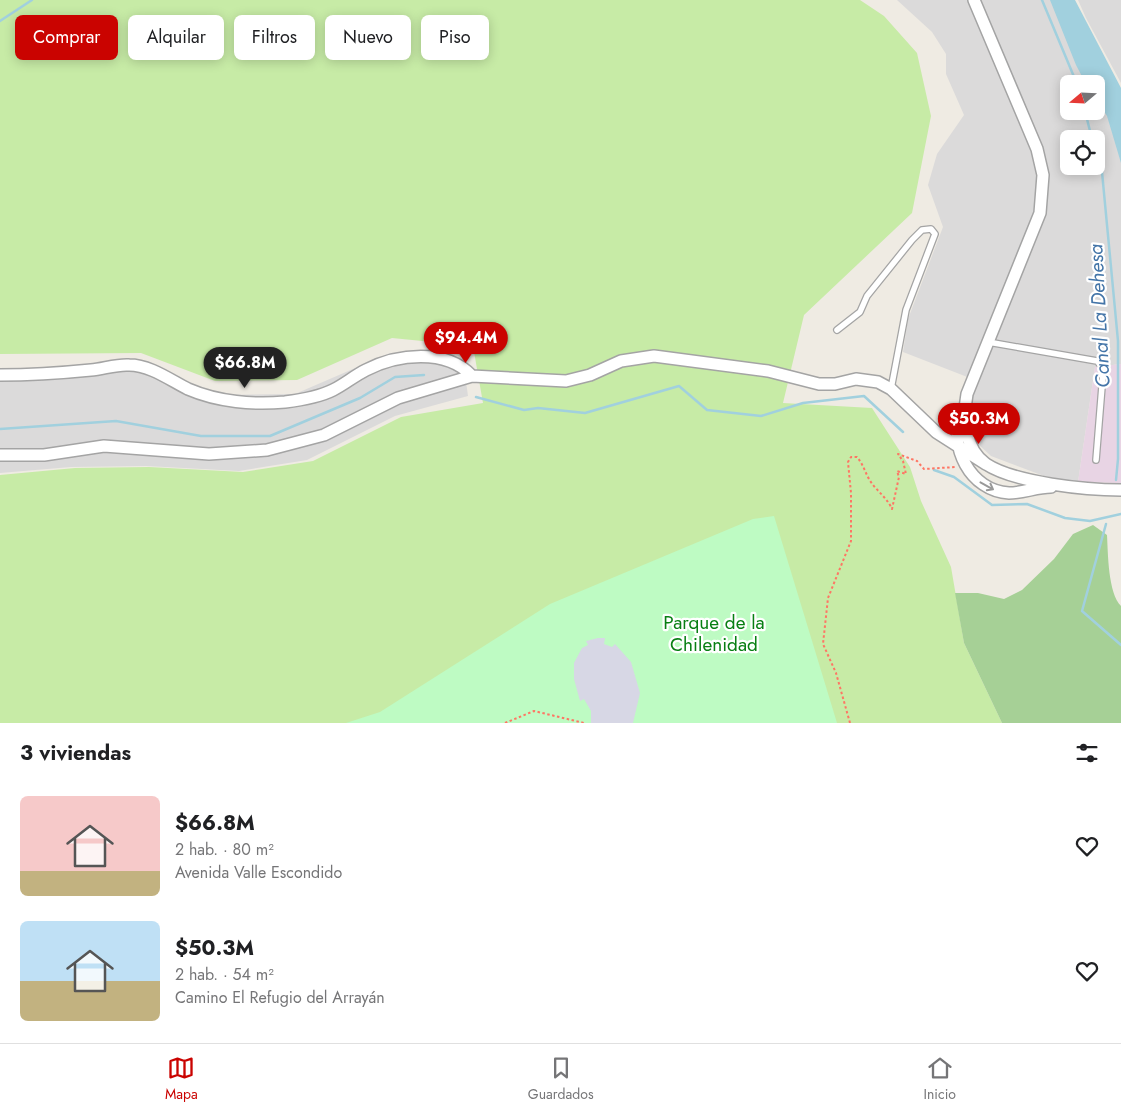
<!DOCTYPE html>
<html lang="es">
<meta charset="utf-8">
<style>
body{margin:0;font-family:Jost,sans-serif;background:#f6f6f6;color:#202124;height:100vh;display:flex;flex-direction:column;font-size:19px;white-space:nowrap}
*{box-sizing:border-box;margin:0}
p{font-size:16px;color:#757577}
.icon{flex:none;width:28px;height:28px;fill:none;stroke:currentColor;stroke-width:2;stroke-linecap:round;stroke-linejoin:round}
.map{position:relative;height:723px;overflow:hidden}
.side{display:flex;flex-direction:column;background:#fff;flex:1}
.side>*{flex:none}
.banner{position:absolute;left:15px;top:15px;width:500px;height:45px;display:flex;gap:10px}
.needle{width:32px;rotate:251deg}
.buttons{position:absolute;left:1060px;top:75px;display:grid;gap:10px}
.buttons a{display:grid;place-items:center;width:45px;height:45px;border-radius:8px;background:#fff;box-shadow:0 2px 12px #0003;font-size:25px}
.price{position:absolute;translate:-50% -42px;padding:0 11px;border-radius:18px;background:#ca0300;color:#fff;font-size:16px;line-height:32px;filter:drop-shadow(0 1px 2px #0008)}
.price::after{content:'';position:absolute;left:50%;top:30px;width:15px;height:11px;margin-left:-8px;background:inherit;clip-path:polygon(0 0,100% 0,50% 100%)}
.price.active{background:#222;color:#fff}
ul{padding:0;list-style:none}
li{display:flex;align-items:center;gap:15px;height:125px;padding:0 20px}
li span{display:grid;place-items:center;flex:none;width:140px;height:100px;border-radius:8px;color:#555}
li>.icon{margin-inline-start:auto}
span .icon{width:60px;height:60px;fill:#fffc;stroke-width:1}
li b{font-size:21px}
h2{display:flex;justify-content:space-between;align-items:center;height:60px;padding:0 20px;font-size:21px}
.tag{padding:0 18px;border-radius:8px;background:#fff;box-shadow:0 2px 12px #0003;font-size:18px;line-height:45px}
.tag.active{background:#ca0300;color:#fff}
.dock{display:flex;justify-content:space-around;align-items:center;height:70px;border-top:1px solid #e0e0e0;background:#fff;font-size:14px;color:#757577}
.dock a{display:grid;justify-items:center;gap:2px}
.dock .active{color:#ca0300}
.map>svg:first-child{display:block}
.residential{fill:#dbdada;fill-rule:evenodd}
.industrial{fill:#e8d4e4}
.grass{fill:#c7eba6}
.forest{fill:#a6d096}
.park{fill:#befbc3}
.plaza{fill:#d7d7e5}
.water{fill:#a1d0de}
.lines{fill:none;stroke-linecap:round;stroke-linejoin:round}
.stream{stroke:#a1d0de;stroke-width:2.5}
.lane-casing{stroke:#a4a4a4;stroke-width:8}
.street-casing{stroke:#a4a4a4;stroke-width:14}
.path{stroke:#fe7664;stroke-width:2;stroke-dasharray:2.5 2.5;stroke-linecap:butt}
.lane{stroke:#fff;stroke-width:5.5}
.street{stroke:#fff;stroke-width:11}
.oneway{stroke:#999}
.labels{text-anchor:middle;stroke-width:4.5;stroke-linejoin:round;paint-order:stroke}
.park-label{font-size:19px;fill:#087f13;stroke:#fff}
.water-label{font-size:20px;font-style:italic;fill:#4475a8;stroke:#fff}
</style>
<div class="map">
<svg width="1121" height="723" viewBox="0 0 1121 723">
<rect width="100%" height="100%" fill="#efebe3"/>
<path class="residential" d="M897 0H1051L1087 84H1069V111H1096V98L1108 117 1121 157V364L1095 367 1078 482 1044 476 991 456 978 444 970 431 967 419 975 380 903 352 908 319 943 227 928 185 937 154 964 115 946 74V54L932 32ZM1069 139H1096V166H1069Z
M1078 0H1121V83L1086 18Z
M390 353 463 360 468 396 395 416 307 460 239 471 146 466 71 467 0 473V369L136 368 210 395 295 394Z"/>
<path class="industrial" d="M1121 364V483L1078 482 1095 367Z"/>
<path class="grass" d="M0 0H860L884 16 917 53 931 116 912 213 804 315 783 403 872 408 910 467 921 501 951 567 964 643 1002 723H0V475L75 468 149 467 243 472 313 461 401 417 483 403 473 346 392 338 297 380 215 381 141 353 0 354Z"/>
<path class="forest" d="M1093 525 1107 535C1108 553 1108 593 1121 606V723H1002L964 643 955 593H978L1004 599 1022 590 1054 559 1073 534Z"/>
<path class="park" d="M774 516 837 723H346L380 712 550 604 753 519Z"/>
<path class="plaza" d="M598 638H605L604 644 612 647 615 644 631 662 640 693 633 723H591V711L584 699 580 701 574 679V663L582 648 588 645 586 641Z"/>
<path class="water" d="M1050 0H1075L1121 88V163L1107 116 1096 99V84H1086L1076 65Z"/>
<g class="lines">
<path class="stream" d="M1042 0 1077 84
M0 21 32 0
M1085 111 1092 139
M1096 152 1102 172 1118 341V459L1116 480
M476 397 524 410 538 408 585 413 679 386 707 410 761 416 803 403 864 396 903 432
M0 429 116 421 201 436H270L360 398 395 377 424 375
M934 470 954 477 992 505 1027 504 1065 518 1090 521 1121 514
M1106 524 1082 611 1121 645"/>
<g class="lane-casing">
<path id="lane" d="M837 330 860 312 867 296 912 240 922 230 931 229 935 234 906 310 891 389
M988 342 1097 361 1103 368V374L1096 460"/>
</g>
<g class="street-casing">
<path id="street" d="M974 0 1037 149 1043 175 1040 213 967 394C963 416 964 449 986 464 1015 483 1087 490 1121 490
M0 375C30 375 61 373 91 370 103 369 117 364 129 365 150 365 170 380 188 389 218 402 254 405 285 402 301 400 319 397 333 390 345 384 354 376 366 370 397 354 446 348 472 376
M961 412C948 446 970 491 1009 493 1023 493 1037 487 1051 487
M0 455H44L104 446 209 454 267 450 324 435 398 398 472 376 566 381 590 375 621 361 654 356 768 371 819 384H835L856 379 878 382 891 389 936 432 986 464"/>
</g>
<path class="path" d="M505 723 534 711 584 723
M850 723 836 673 823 644 828 598 851 541V493L848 462 851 457H857C863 464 865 472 869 479 875 490 886 496 892 509L899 477 897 471 906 474 903 461 898 454 917 461 924 469 956 467"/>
<use href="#lane" class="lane"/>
<use href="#street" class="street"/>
</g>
<defs><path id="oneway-shaft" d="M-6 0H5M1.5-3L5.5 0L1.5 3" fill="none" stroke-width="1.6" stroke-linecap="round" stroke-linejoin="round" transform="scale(1.25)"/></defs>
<use class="oneway" href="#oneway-shaft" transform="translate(987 486) rotate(29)"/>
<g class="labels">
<g class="park-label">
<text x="714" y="629">Parque de la<tspan x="714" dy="22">Chilenidad</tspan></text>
</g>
<g class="water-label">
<text transform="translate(1099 316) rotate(-93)" y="7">Canal La Dehesa</text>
</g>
</g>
</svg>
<div class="buttons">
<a><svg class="needle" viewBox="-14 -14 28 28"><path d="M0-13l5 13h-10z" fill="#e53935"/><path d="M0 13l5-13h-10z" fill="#757577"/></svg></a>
<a><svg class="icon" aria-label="locate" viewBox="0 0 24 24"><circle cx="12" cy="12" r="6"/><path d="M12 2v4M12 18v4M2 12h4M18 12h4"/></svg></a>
</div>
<b class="price" style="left:466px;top:364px">$94.4M</b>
<b class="price active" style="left:245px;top:389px">$66.8M</b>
<b class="price" style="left:979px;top:445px">$50.3M</b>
<div class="banner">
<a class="tag active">Comprar</a>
<a class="tag">Alquilar</a>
<a class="tag">Filtros</a>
<a class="tag">Nuevo</a>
<a class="tag">Piso</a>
</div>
</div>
<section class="side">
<h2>3 viviendas<svg class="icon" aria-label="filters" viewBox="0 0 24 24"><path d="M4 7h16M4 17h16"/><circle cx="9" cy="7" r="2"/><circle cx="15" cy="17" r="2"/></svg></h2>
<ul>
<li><span style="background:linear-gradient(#f6c9c9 75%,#c2b280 0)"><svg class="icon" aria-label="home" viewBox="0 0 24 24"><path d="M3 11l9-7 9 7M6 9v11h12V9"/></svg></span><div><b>$66.8M</b><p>2 hab. · 80 m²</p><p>Avenida Valle Escondido</p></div><svg class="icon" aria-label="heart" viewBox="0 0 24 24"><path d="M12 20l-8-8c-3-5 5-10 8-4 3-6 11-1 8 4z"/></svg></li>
<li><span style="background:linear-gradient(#bfe0f5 60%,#c2b280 0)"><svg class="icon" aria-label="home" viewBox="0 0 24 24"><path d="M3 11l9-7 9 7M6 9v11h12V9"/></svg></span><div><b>$50.3M</b><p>2 hab. · 54 m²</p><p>Camino El Refugio del Arrayán</p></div><svg class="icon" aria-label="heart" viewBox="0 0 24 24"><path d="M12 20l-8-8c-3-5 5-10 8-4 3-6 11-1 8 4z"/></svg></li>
</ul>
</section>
<nav class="dock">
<a class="active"><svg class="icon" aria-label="map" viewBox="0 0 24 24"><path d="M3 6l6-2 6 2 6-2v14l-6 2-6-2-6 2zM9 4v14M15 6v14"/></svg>Mapa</a>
<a><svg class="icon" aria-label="saved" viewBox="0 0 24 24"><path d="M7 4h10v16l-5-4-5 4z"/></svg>Guardados</a>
<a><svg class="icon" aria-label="home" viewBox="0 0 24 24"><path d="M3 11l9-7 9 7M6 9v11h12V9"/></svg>Inicio</a>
</nav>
